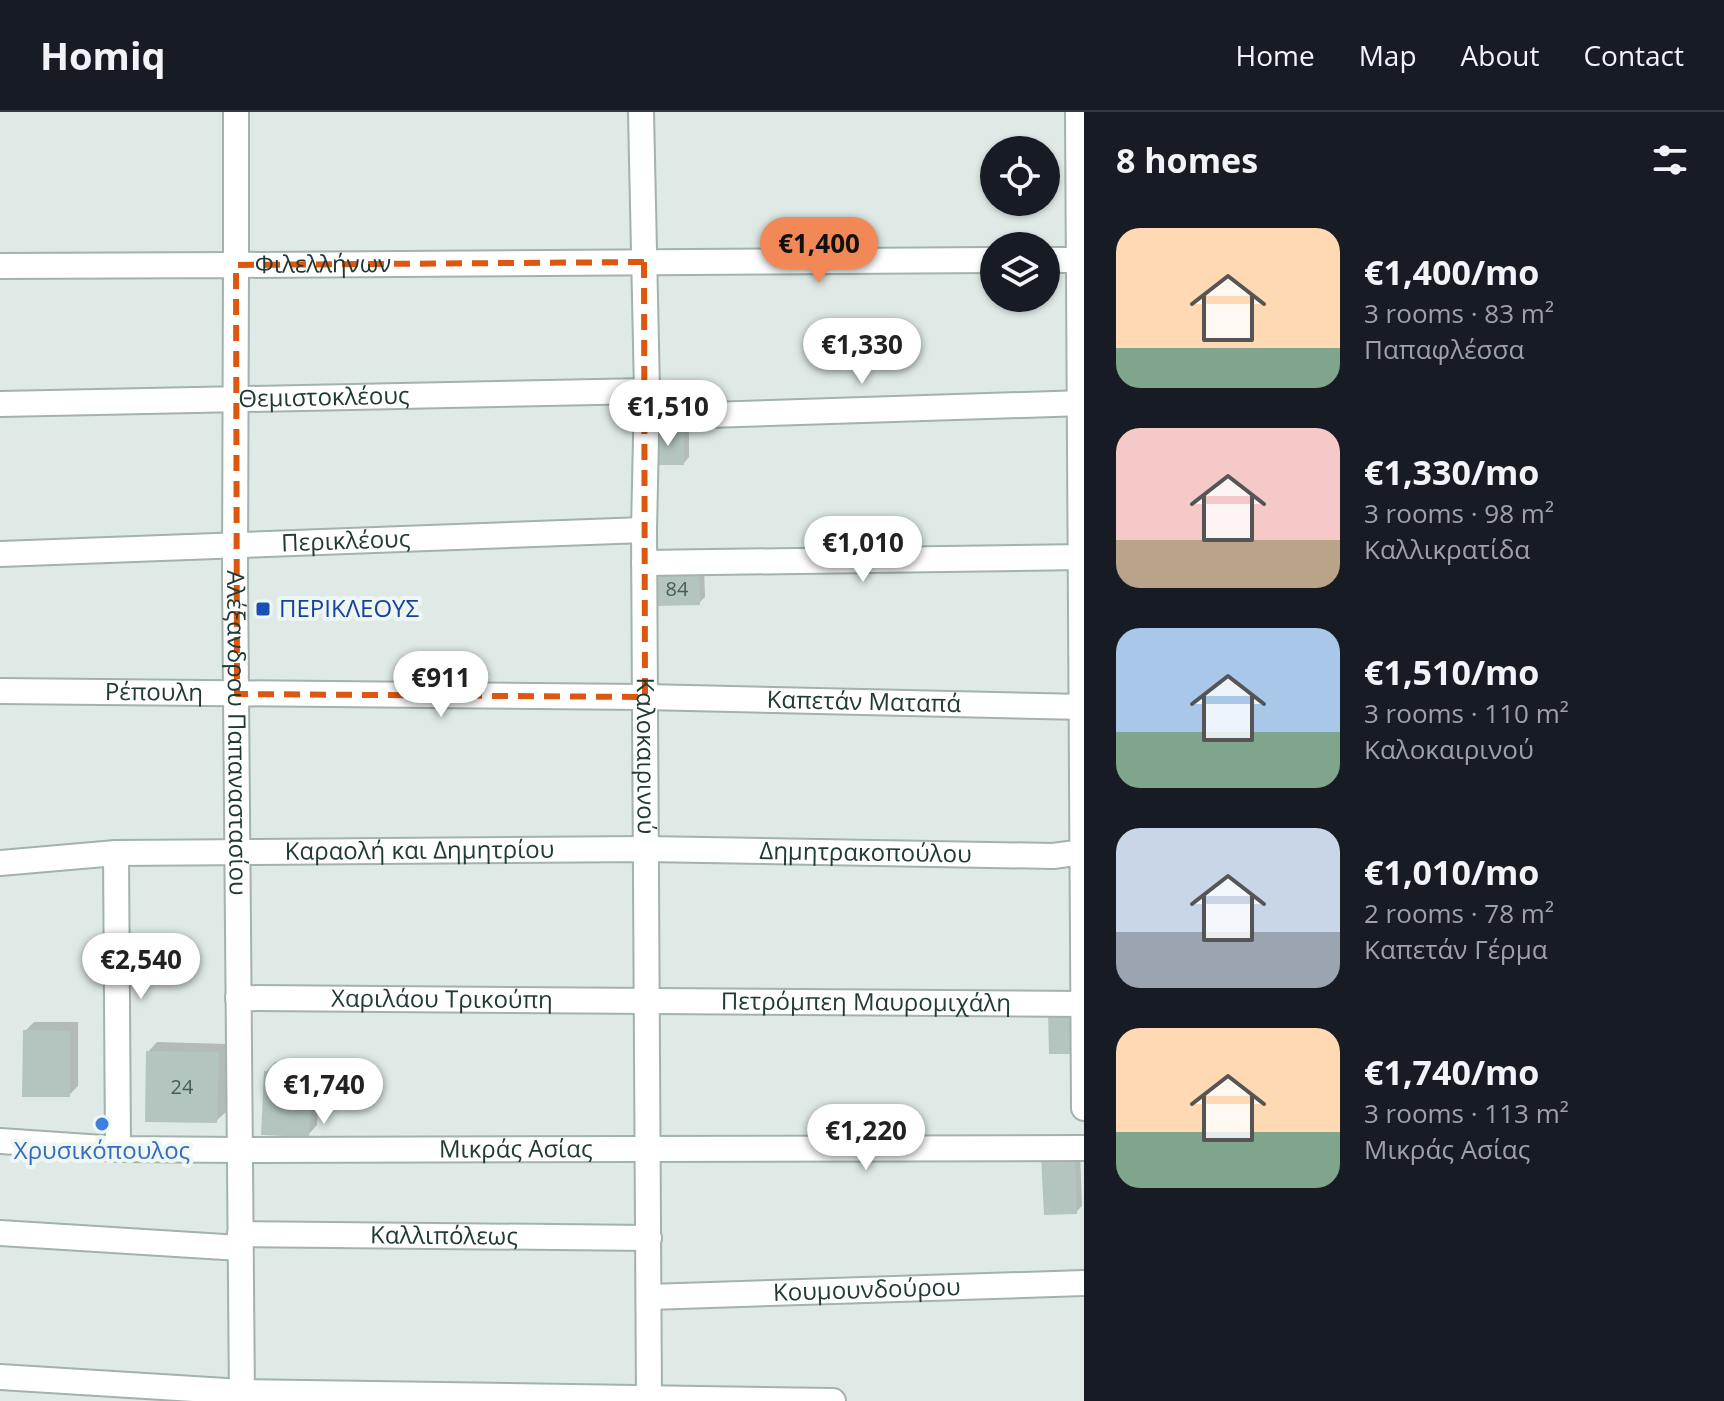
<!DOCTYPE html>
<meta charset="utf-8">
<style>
body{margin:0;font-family:"Open Sans",sans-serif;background:#20242c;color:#f1f3f6;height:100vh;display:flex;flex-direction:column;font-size:30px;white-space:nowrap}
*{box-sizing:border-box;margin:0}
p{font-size:26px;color:#9ea1a6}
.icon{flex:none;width:44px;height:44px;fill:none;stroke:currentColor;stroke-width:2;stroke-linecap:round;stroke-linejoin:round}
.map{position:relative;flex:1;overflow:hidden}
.details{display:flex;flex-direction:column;background:#171b24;width:640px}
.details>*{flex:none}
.fabs{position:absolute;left:980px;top:24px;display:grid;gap:16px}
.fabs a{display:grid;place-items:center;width:80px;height:80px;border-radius:50%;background:#171b24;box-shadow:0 2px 6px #0004;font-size:40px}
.price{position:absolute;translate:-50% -68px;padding:0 18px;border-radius:28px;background:#fff;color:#222;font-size:26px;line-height:52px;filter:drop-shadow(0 2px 4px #0008)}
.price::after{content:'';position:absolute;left:50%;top:48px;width:24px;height:18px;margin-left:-12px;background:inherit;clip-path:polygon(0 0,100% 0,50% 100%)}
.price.selected{background:#f18856;color:#111}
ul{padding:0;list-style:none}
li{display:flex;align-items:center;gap:24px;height:200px;padding:0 32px}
li span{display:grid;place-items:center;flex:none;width:224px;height:160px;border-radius:24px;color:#555}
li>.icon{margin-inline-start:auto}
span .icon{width:96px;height:96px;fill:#fffc;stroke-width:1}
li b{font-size:34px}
h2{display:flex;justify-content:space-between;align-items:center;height:96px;padding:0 32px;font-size:34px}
header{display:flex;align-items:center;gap:48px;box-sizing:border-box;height:112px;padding:0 40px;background:#171b24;border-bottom:2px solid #363941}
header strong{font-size:38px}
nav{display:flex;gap:44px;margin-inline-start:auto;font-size:28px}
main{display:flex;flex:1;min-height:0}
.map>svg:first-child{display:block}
.shadow{fill:#0003}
.building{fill:#b4c5bf}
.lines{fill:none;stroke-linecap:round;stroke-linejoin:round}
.minor-casing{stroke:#a2b2ad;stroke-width:28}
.tertiary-casing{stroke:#a2b2ad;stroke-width:28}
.minor{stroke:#fff;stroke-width:24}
.tertiary{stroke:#fff;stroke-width:24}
.marked{fill:none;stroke:#de570e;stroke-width:6;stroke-dasharray:16 10;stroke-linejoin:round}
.transit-dot{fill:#1a4fb4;stroke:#eff7f4;stroke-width:3}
.shop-dot{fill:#3f7fe0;stroke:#eff7f4;stroke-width:3}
.labels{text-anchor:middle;stroke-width:8;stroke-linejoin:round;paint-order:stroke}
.number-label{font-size:20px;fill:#455d58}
.street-label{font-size:24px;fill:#203a35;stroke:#eff7f4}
.transit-label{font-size:24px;fill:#164399;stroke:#eff7f4;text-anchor:start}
.shop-label{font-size:24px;fill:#366cbe;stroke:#eff7f4}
</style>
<header>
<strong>Homiq</strong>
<nav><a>Home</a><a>Map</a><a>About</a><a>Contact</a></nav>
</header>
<main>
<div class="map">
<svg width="1084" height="1289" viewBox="0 0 1084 1289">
<rect width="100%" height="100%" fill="#dfeae6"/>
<path class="shadow" d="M658 315H689V345L684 351 653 321Z
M704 455 705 485 699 491 657 492Z
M1074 896 1075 934 1069 940 1050 902Z
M34 910H78V974L69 983 25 919Z
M157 930 227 932 226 1000 216 1009 148 940Z
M275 950 320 953 317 1013 308 1023 266 960Z
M1080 1038 1082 1094 1076 1100 1046 1101Z"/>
<path class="building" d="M651 320H684V353H651Z
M699 460 700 493 655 494 654 462Z
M1048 901H1069L1070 942H1049Z
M23 918 70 919V985H22Z
M146 939 219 940 217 1011 145 1010Z
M264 959 312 961 309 1025 261 1023Z
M1075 1043 1077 1102 1044 1103 1041 1044Z"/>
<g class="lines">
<g class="minor-casing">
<g id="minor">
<path id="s1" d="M236 0V153L994 148"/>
<path id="s2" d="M641 0 647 279 644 418 649 1289"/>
<path d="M1078 0 1084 996"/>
<path d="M1046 148H1084"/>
<path id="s3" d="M0 292 647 279"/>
<path d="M644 305 1084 291"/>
<path id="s4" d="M0 442 644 418"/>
<path d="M644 451 1084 445"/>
<path id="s5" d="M0 579 645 585 1084 595"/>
<path d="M116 741 118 1037"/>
<path id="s6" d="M0 751 116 741 646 737 1053 744 1084 740"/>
<path id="s7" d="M238 886 1084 892"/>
<path id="s8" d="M0 1029 118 1037 240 1038 1084 1036"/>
<path d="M0 1121 240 1136"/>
<path id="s9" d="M240 1122 649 1126"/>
<path id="s10" d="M649 1185 1084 1171"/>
<path d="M0 1265 242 1280 833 1289"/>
</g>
</g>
<g class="tertiary-casing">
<g id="tertiary">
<path id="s11" d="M0 154 236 153 235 463 242 1289"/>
</g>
</g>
<use href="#minor" class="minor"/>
<use href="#tertiary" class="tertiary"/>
</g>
<path class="marked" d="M644 150 645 585 237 582 236 153Z"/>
<rect class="transit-dot" x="255" y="489" width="16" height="16" rx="4"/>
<circle class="shop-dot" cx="102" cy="1012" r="8"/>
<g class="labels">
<g class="number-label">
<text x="677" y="484">84</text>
<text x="182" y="982">24</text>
</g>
<g class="street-label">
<text dy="8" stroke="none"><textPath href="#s1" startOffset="240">Φιλελλήνων</textPath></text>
<text dy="8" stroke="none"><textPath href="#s3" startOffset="324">Θεμιστοκλέους</textPath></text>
<text dy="8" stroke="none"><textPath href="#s4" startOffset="346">Περικλέους</textPath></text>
<text dy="8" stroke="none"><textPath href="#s5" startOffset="154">Ρέπουλη</textPath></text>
<text dy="8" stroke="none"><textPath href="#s5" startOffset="864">Καπετάν Ματαπά</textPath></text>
<text dy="8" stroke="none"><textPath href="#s11" startOffset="704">Αλέξανδρου Παπαναστασίου</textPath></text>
<text dy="8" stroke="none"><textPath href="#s2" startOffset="644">Καλοκαιρινού</textPath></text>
<text dy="8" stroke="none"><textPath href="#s6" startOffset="420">Καραολή και Δημητρίου</textPath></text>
<text dy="8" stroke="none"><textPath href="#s6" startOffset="866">Δημητρακοπούλου</textPath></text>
<text dy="8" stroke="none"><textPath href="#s7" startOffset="204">Χαριλάου Τρικούπη</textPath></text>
<text dy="8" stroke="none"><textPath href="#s7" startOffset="628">Πετρόμπεη Μαυρομιχάλη</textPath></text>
<text dy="8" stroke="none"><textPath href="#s8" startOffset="516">Μικράς Ασίας</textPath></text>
<text dy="8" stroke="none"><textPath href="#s9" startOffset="204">Καλλιπόλεως</textPath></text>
<text dy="8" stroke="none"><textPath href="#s10" startOffset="218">Κουμουνδούρου</textPath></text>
</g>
<g class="transit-label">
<text x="279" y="505">ΠΕΡΙΚΛΕΟΥΣ</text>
</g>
<g class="shop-label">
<text x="102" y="1047">Χρυσικόπουλος</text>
</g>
</g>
</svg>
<div class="fabs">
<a><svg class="icon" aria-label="locate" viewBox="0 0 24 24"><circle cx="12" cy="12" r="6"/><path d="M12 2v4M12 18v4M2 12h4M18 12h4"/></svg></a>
<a><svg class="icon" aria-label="layers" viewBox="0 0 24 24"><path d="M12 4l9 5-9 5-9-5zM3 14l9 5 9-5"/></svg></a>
</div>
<b class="price selected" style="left:819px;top:173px">€1,400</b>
<b class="price" style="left:862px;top:274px">€1,330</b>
<b class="price" style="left:668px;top:336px">€1,510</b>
<b class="price" style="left:863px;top:472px">€1,010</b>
<b class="price" style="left:441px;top:607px">€911</b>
<b class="price" style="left:141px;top:889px">€2,540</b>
<b class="price" style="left:324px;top:1014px">€1,740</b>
<b class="price" style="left:866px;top:1060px">€1,220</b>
</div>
<section class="details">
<h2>8 homes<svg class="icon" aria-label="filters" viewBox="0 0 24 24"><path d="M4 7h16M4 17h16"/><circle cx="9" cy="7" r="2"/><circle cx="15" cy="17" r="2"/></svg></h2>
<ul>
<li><span style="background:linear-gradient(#ffd9b3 75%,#7fa58c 0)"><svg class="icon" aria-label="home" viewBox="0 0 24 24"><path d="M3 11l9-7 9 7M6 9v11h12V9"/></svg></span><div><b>€1,400/mo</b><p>3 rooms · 83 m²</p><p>Παπαφλέσσα</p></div></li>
<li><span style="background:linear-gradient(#f6c9c9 70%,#b9a48a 0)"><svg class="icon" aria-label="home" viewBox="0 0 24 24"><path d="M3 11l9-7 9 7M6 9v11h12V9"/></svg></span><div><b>€1,330/mo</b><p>3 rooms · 98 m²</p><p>Καλλικρατίδα</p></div></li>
<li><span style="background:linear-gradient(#a9c7e8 65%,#7fa58c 0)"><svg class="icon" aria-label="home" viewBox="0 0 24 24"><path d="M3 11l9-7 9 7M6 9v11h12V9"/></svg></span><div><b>€1,510/mo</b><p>3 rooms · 110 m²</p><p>Καλοκαιρινού</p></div></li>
<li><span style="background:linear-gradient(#c9d6e8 65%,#9aa5b1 0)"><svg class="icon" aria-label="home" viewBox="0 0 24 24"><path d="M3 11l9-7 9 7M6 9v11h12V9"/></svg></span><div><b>€1,010/mo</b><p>2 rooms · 78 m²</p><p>Καπετάν Γέρμα</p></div></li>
<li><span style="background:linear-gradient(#ffd9b3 65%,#7fa58c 0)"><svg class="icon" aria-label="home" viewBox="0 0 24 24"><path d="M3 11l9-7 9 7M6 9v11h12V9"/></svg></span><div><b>€1,740/mo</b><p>3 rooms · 113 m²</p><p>Μικράς Ασίας</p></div></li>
</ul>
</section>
</main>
